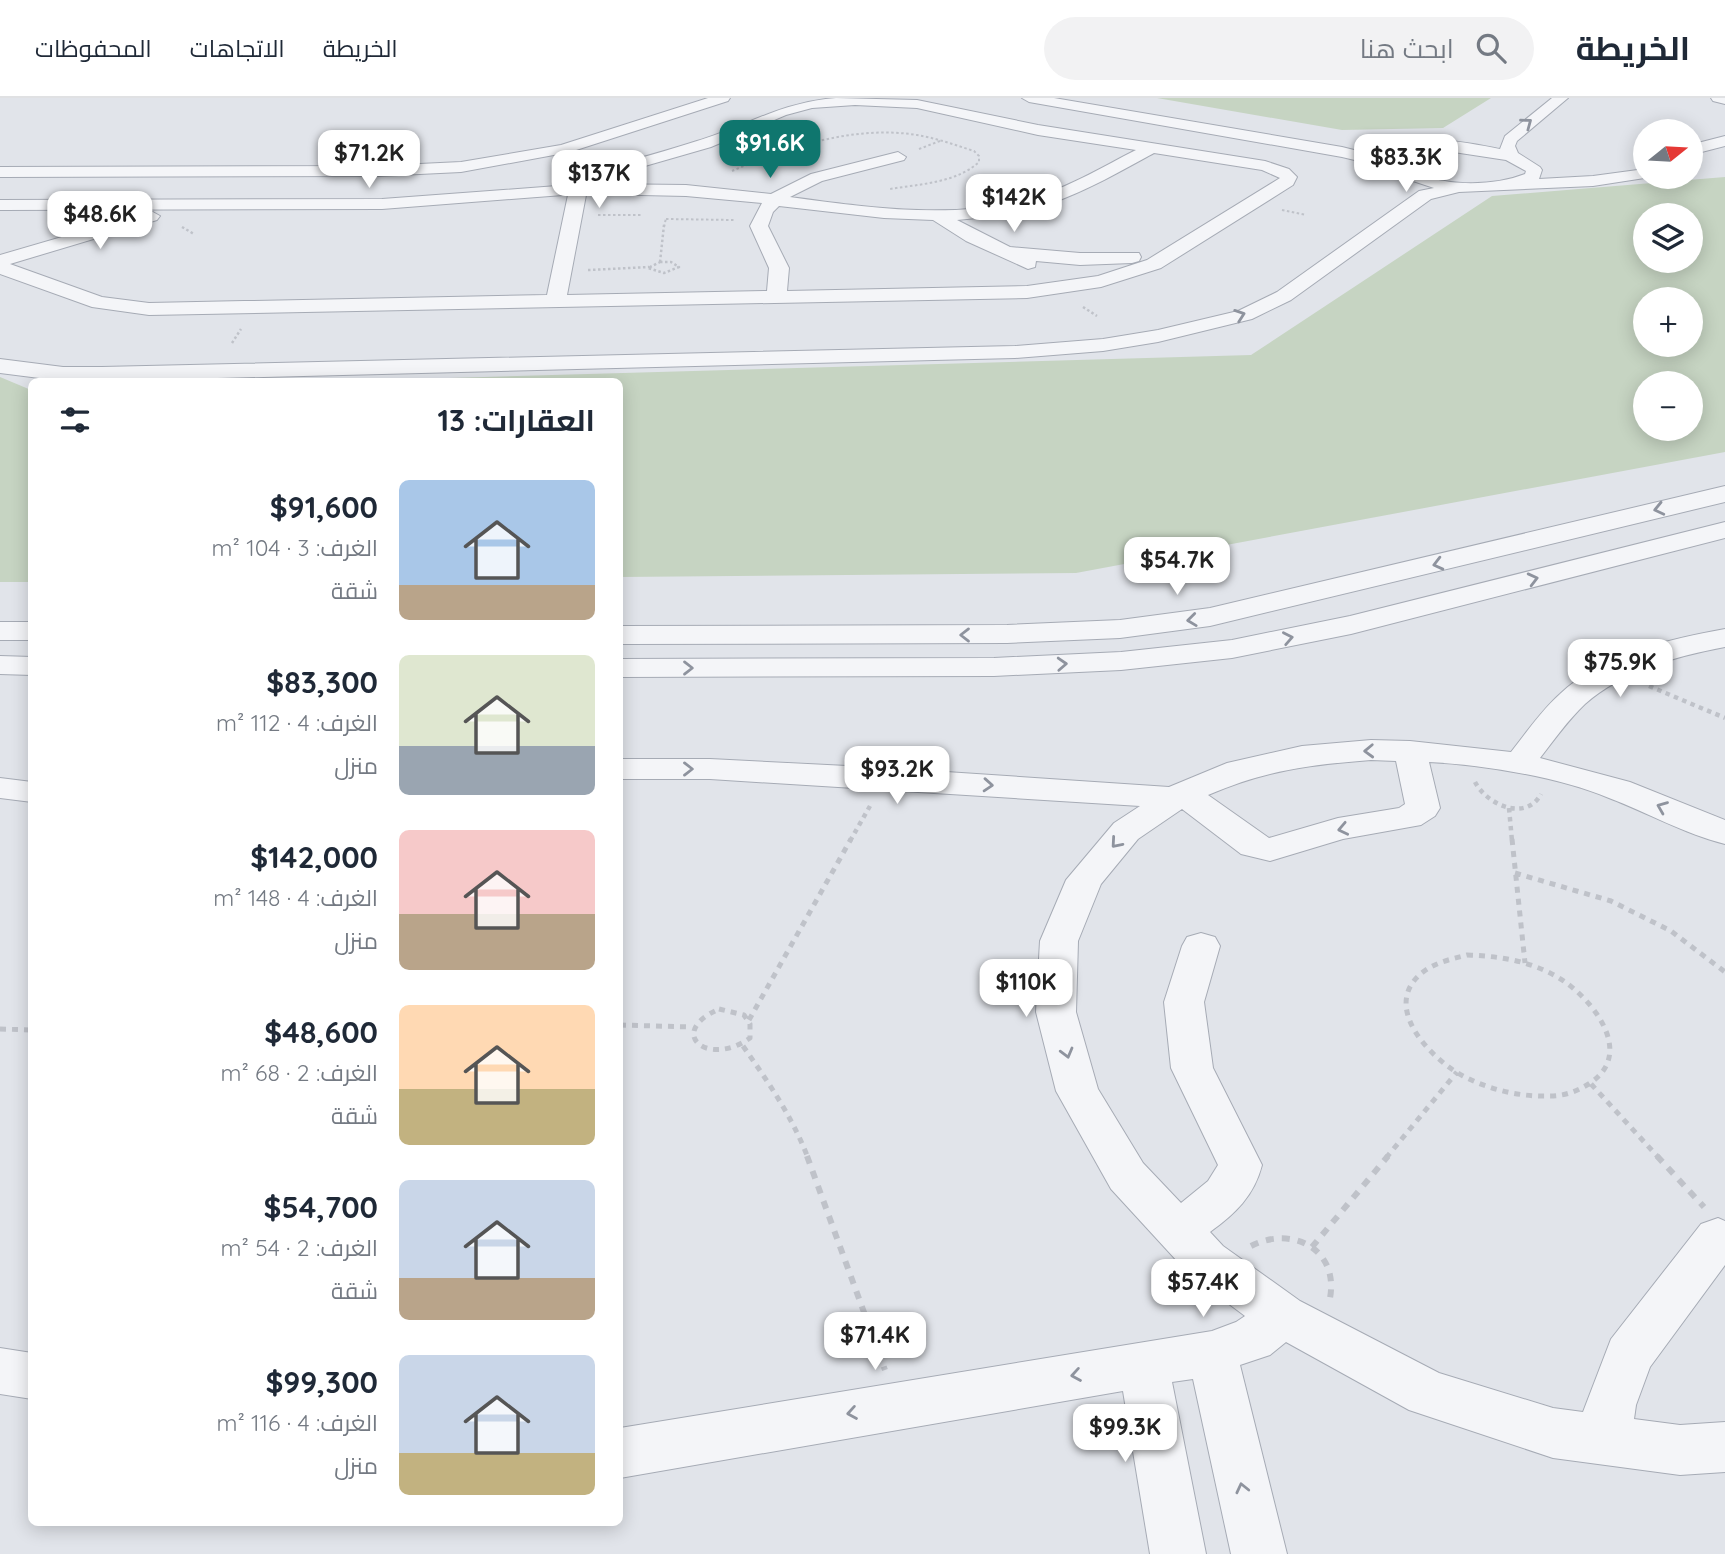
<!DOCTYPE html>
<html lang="ar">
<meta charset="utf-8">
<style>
body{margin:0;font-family:Quicksand,Cairo,sans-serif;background:#f2f2f3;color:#1f2937;direction:rtl;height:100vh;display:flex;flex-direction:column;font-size:26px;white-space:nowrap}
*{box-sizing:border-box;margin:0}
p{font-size:23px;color:#747a83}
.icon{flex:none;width:38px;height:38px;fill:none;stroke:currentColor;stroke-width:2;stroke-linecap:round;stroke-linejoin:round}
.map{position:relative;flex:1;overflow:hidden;direction:ltr}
.sheet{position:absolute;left:28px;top:280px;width:595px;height:1148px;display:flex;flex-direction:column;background:#fff;border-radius:10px;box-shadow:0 4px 18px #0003;direction:rtl}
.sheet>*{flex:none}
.needle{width:46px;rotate:72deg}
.tools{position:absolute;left:1633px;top:21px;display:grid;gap:14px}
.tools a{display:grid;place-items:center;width:70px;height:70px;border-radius:50%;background:#fff;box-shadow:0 4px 18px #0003;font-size:35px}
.price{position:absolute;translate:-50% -60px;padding:0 16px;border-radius:14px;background:#fff;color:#222;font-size:23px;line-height:46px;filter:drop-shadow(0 2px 4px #0008)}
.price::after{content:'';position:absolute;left:50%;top:42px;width:21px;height:16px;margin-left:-10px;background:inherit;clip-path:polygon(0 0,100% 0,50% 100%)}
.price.active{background:#0f766e;color:#fff}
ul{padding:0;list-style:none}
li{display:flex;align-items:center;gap:21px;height:175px;padding:0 28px}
li span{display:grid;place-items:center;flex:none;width:196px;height:140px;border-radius:10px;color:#555}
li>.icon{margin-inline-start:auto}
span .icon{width:84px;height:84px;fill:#fffc;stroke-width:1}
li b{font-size:30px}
h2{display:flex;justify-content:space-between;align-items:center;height:84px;padding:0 28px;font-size:30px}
header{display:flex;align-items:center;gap:42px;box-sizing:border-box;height:98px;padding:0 35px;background:#fff;border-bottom:2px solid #e0e1e3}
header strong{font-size:33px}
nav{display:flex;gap:38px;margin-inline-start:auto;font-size:24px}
.search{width:490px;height:63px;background:#f2f2f3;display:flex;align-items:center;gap:18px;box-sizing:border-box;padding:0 24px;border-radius:38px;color:#747a83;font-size:26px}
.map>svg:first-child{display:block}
.green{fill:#c6d4c2;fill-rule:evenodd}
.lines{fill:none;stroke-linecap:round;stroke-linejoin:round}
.minor-casing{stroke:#a6abb5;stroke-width:2}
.path-far4{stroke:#bfc2c9;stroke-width:2;stroke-dasharray:2.5 2.5;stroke-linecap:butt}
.path-far3{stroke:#bfc2c9;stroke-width:2.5;stroke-dasharray:2.5 2.5;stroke-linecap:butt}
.path-far2{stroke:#bfc2c9;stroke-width:4.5;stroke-dasharray:4.5 4.5;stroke-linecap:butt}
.path-far1{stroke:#bfc2c9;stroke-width:5;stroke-dasharray:6 6;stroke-linecap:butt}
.path{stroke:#bfc2c9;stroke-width:6;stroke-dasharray:8 8;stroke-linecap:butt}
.minor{fill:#f4f5f8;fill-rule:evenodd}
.oneway{stroke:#8e939e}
</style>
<header>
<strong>الخريطة</strong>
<div class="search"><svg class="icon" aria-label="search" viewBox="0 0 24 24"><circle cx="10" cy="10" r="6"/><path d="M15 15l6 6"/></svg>ابحث هنا</div>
<nav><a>الخريطة</a><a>الاتجاهات</a><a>المحفوظات</a></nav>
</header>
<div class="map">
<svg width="1725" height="1456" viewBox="0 0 1725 1456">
<rect width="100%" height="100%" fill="#e1e4ea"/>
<path class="green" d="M1157 0H1491L1443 30 1342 32Z
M1725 79V354L1076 475 620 479V284L346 283 1251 257 1492 98ZM1645 117H1690V163H1645ZM1690 201V247H1645V201ZM1645 285H1690V331H1645Z
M0 279 31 292V484H0Z"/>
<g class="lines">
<g class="minor-casing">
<path id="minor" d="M708 0H730L728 3 570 54 461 74 378 78 0 79V69L378 68 461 64 561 47Z
M836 0 917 2 1038 27 1265 63 1289 71 1297 79 1293 87 1161 170 1101 189 1027 200 149 217 92 209 0 176V157L151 113 160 118 157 122 10 166 102 199 149 205 547 197 568 97 577 92 586 97 567 197 767 193 769 170 750 128 762 105 686 98 596 96 588 91 596 86 686 87 771 96 811 76 898 54 906 59 904 62 822 83 790 99C871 110 960 123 1039 98 1073 87 1104 68 1136 52L1038 37 917 10 855 7 812 10 786 17 711 49 572 89 564 84 566 80C610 68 654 57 697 43 747 28 781 4 836 0ZM1154 55 1262 72 1280 80 1147 162 1098 178 1027 188 787 193 789 170 768 128 773 114 779 108 884 120 933 122 966 143 1028 171 1035 169 1036 163 1080 167 1132 165 1139 163 1141 159 1139 155H1080L1010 149 957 122C989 119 1021 115 1052 105 1088 92 1121 73 1154 55Z
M1022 0H1054L1342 49 1382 59C1412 32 1464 44 1500 51L1505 38 1552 0H1568L1517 43 1515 48 1518 55 1540 69 1542 72 1539 81 1593 78 1645 71V79H1651L1593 88 1459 94 1431 101 1291 202 1252 221 1158 244 1103 253 1015 260 102 283H63L0 275V261L63 269H102L1015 248 1103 241 1158 232 1238 213 1277 194 1419 93 1434 90 1398 78 1384 69 1342 59 1029 4ZM1447 53 1506 62 1526 73 1525 76C1489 90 1427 90 1397 62L1415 54Z
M1711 0H1725V6L1713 3Z
M1725 38V48L1690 57V47Z
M557 88 563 89 565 93 563 97 382 111 0 112V102L382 101Z
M1725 388V404L1210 528 1120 540 1007 545 620 546V528L1007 527 1120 522 1210 510Z
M1725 424V440L1351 536 1232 560 1121 572 994 578 620 579V561L994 560 1121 554 1232 542 1350 518Z
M0 524H32V542H0Z
M1725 531V549C1677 558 1622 573 1585 606 1568 622 1554 642 1540 660L1630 684 1725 722V746C1685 736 1648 715 1609 700 1558 679 1485 667 1429 664L1440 710 1435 718 1421 727 1343 741 1270 763 1241 756 1182 711 1138 741 1101 786 1078 843 1076 914 1098 991 1143 1065 1181 1105 1208 1083 1218 1067 1171 970 1164 904 1182 848 1187 839 1201 835 1215 839 1220 848 1204 904 1213 970 1262 1067C1254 1098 1235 1116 1210 1134L1223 1148 1300 1203 1439 1275 1553 1310 1583 1314 1611 1241 1701 1126 1718 1120 1725 1123V1167L1650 1269 1636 1307 1634 1321 1680 1327 1725 1324V1374L1680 1377 1553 1360 1409 1312 1286 1244 1270 1257 1240 1267 1287 1456H1231L1193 1281 1172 1284 1206 1456H1150L1123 1293 620 1380V1330L1212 1233 1236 1224 1245 1218 1189 1176 1111 1091 1056 993 1036 914 1040 843 1066 782 1114 725 1140 708 710 681H620V661H710L886 670 1169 689 1227 665 1302 648 1371 642 1410 643 1511 654C1527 634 1541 613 1560 596 1602 556 1670 541 1725 531ZM1371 662 1396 663 1405 706 1399 710 1338 720 1269 740 1208 697C1267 672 1308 667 1371 662Z
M0 558 32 559V577L0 576Z
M0 680 32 684V704L0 700Z
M0 1250 32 1255V1301L0 1296Z"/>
</g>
<path class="path-far4" d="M919 51 940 43
M732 73C788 49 854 27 917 37 936 40 955 47 974 53L979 58V64C956 85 920 86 890 91
M1282 112 1306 117
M598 117H642
M666 121 734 122
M664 129 666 120"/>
<path class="path-far3" d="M182 129 194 136
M660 164H671L679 169 664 175 648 170Z
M660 164 664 127
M588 172 649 169
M1083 209 1097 218
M232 245 241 231"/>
<path class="path-far2" d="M1649 588 1725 620
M1475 684C1487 707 1526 724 1541 696
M1509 710 1512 743
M850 743 870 708"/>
<path class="path-far1" d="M1512 741 1525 865
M1515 775 1611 803 1671 833 1725 874
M1467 857C1499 858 1531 863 1559 880 1592 900 1636 955 1590 985 1578 993 1565 998 1550 998 1520 999 1490 992 1463 978 1431 961 1379 908 1423 874 1436 864 1452 861 1467 857Z
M719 911 744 917 750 926V940C708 970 665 935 719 911Z
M749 922 851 741
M620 927 692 929
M0 931 32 932
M743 948C768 984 792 1018 808 1060
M1591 986 1659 1060
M1386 1060 1457 974"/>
<path class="path" d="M807 1058 885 1272
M1657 1058 1704 1109
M1251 1148C1292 1127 1339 1151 1330 1200
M1312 1149 1388 1058"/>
<use href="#minor" class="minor"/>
</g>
<defs><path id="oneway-chevron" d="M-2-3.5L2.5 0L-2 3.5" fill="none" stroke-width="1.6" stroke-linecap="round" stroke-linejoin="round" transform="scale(1.75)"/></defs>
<g class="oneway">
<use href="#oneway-chevron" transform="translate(1527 25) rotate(-37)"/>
<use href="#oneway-chevron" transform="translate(1240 217) rotate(-19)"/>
<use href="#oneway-chevron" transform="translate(1659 411) rotate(167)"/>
<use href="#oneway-chevron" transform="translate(1438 466) rotate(166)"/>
<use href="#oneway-chevron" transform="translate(1533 481) rotate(-14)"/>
<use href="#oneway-chevron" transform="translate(1192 522) rotate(173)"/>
<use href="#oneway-chevron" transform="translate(965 537) rotate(180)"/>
<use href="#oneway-chevron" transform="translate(1288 540) rotate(-11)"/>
<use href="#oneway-chevron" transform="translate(1062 566) rotate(-3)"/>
<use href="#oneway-chevron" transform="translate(688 570)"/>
<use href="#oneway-chevron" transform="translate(1369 653) rotate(178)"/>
<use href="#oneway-chevron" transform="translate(688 671)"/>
<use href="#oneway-chevron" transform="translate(988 687) rotate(4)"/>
<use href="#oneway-chevron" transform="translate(1662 709) rotate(-158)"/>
<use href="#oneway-chevron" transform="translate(1343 731) rotate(168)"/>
<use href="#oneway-chevron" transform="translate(1116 745) rotate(131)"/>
<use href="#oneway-chevron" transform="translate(1067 955) rotate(75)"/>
<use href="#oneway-chevron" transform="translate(1076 1277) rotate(170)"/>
<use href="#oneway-chevron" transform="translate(852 1315) rotate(170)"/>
<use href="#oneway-chevron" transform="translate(1242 1390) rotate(-103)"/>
</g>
</svg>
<div class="tools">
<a><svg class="needle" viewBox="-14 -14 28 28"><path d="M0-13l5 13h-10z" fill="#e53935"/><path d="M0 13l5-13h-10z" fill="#747a83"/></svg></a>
<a><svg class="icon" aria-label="layers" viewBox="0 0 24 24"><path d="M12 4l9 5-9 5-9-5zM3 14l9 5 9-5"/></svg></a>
<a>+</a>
<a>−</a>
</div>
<b class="price active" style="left:770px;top:82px">$91.6K</b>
<b class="price" style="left:369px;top:92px">$71.2K</b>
<b class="price" style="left:1406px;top:96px">$83.3K</b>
<b class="price" style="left:599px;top:112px">$137K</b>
<b class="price" style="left:1014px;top:136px">$142K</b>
<b class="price" style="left:100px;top:153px">$48.6K</b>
<b class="price" style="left:1177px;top:499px">$54.7K</b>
<b class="price" style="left:1620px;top:601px">$75.9K</b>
<b class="price" style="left:897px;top:708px">$93.2K</b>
<b class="price" style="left:1026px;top:921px">$110K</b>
<b class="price" style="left:1203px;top:1221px">$57.4K</b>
<b class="price" style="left:875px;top:1274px">$71.4K</b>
<b class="price" style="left:1125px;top:1366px">$99.3K</b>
<section class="sheet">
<h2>العقارات: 13<svg class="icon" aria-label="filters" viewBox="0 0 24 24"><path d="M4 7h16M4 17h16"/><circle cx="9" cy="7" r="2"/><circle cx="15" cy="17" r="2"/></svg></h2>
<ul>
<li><span style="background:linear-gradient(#a9c7e8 75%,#b9a48a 0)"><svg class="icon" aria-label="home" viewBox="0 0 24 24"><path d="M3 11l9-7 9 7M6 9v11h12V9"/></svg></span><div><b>$91,600</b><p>الغرف: 3 · 104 m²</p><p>شقة</p></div></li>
<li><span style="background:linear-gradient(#dfe7d0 65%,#9aa5b1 0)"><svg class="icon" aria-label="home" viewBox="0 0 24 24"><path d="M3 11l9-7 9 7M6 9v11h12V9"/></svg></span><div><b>$83,300</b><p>الغرف: 4 · 112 m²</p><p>منزل</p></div></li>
<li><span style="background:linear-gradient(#f6c9c9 60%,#b9a48a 0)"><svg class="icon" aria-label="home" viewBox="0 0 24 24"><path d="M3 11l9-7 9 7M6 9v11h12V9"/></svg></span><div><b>$142,000</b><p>الغرف: 4 · 148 m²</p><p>منزل</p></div></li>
<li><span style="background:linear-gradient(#ffd9b3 60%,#c2b280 0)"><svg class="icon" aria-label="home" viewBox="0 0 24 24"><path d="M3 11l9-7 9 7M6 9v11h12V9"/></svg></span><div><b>$48,600</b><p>الغرف: 2 · 68 m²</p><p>شقة</p></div></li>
<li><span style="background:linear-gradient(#c9d6e8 70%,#b9a48a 0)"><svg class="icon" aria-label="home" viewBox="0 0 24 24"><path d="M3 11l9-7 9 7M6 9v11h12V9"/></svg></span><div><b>$54,700</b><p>الغرف: 2 · 54 m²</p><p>شقة</p></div></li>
<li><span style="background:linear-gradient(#c9d6e8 70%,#c2b280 0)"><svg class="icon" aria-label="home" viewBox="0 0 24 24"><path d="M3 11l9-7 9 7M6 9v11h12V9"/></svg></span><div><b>$99,300</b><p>الغرف: 4 · 116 m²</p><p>منزل</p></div></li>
</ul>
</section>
</div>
